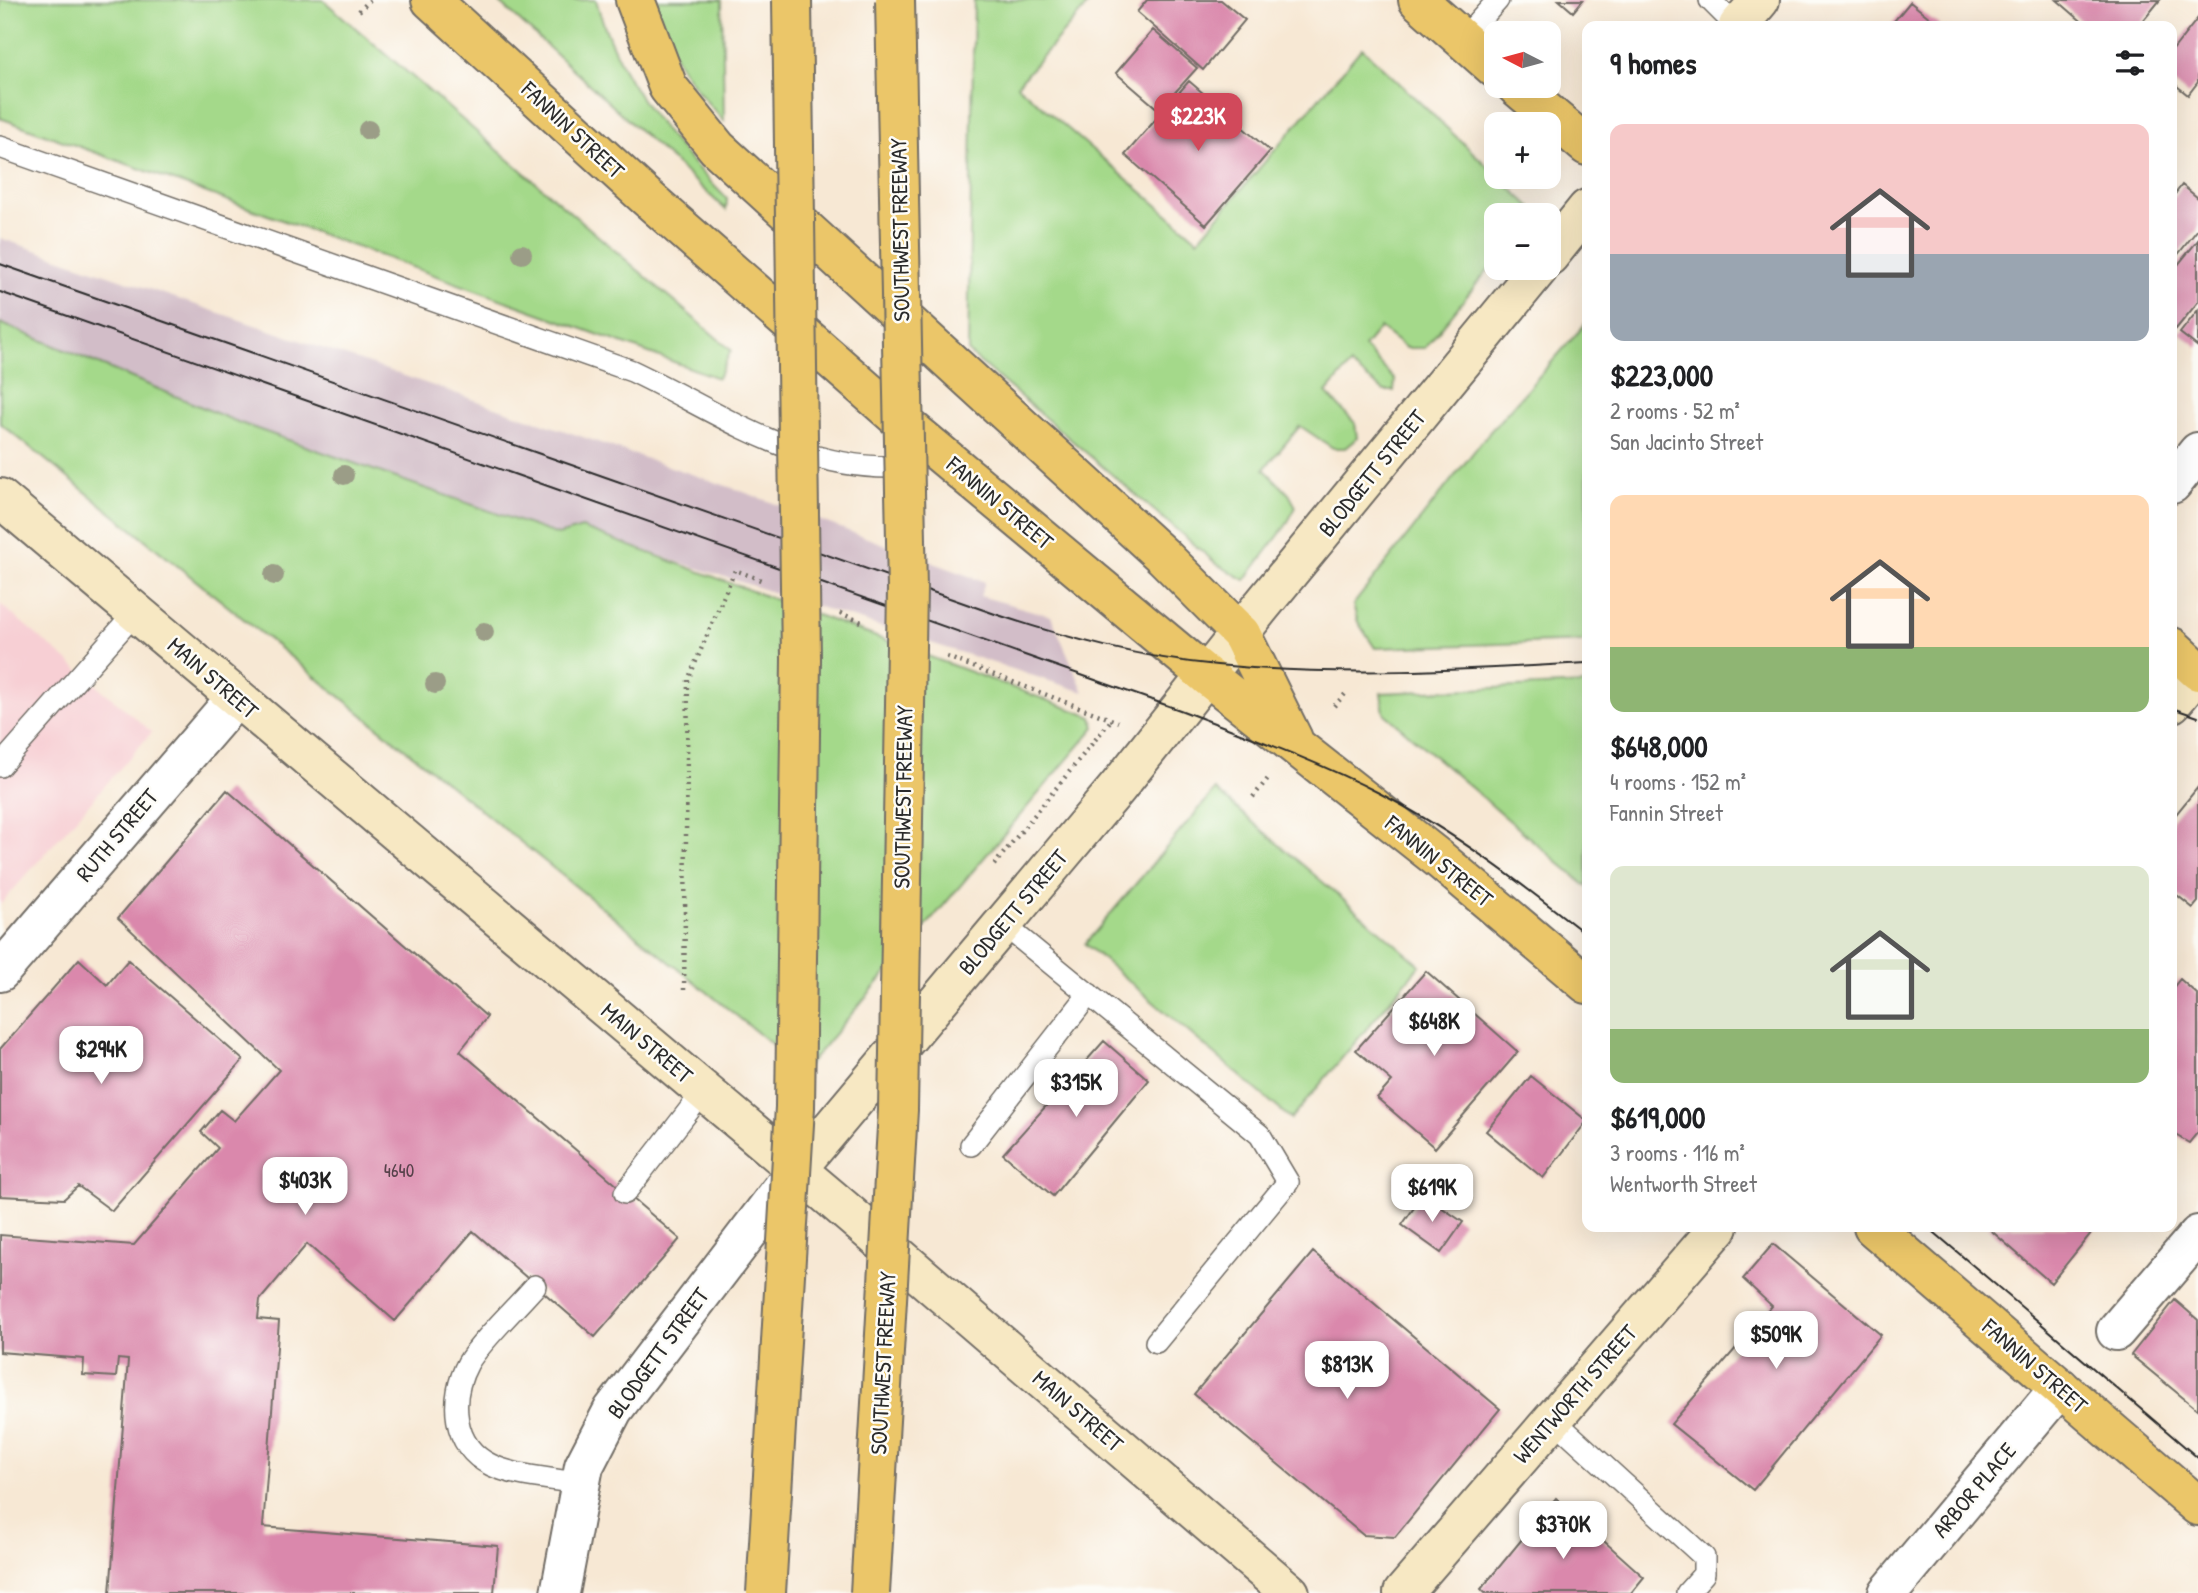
<!DOCTYPE html>
<meta charset="utf-8">
<style>
body{margin:0;font-family:"Patrick Hand",sans-serif;background:#f6f6f6;color:#202124;height:100vh;display:flex;flex-direction:column;font-size:26px;white-space:nowrap}
*{box-sizing:border-box;margin:0}
p{font-size:23px;color:#757577}
.icon{flex:none;width:38px;height:38px;fill:none;stroke:currentColor;stroke-width:2;stroke-linecap:round;stroke-linejoin:round}
.map{position:relative;flex:1;overflow:hidden}
.details{position:absolute;left:1582px;top:21px;width:595px;height:1211px;display:flex;flex-direction:column;background:#fff;border-radius:14px;box-shadow:0 7px 28px #0002}
.details>*{flex:none}
.needle{width:46px;rotate:276deg}
.buttons{position:absolute;left:1484px;top:21px;display:grid;gap:14px}
.buttons a{display:grid;place-items:center;width:77px;height:77px;border-radius:14px;background:#fff;box-shadow:0 7px 28px #0002;font-size:35px}
.price{position:absolute;translate:-50% -60px;padding:0 16px;border-radius:14px;background:#fff;color:#222;font-size:23px;line-height:46px;filter:drop-shadow(0 2px 4px #0008)}
.price::after{content:'';position:absolute;left:50%;top:42px;width:21px;height:16px;margin-left:-10px;background:inherit;clip-path:polygon(0 0,100% 0,50% 100%)}
.price.current{background:#d1495b;color:#fff}
ul{padding:0;list-style:none}
li{display:grid;align-content:center;gap:14px;height:371px;padding:0 28px}
li span{display:grid;place-items:center;height:217px;border-radius:14px;color:#555}
li>.icon{margin-inline-start:auto}
span .icon{width:126px;height:126px;fill:#fffc;stroke-width:1}
li b{font-size:30px}
h2{display:flex;justify-content:space-between;align-items:center;height:84px;padding:0 28px;font-size:30px}
.map>svg:first-child{display:block}
.built{fill:#f7cfd4}
.industrial{fill:#d2bdc8}
.green{fill:#a4d98a;stroke:#68825a;stroke-width:2}
.building{fill:#da88ac}
.lines{fill:none;stroke-linecap:round;stroke-linejoin:round}
.lane-casing{stroke:#726d66;stroke-width:24}
.street-casing{stroke:#726d66;stroke-width:42}
.secondary-casing{stroke:#726d66;stroke-width:42}
.primary-casing{stroke:#726d66;stroke-width:42}
.highway-casing{stroke:#726d66;stroke-width:42}
.path{stroke:#726d66;stroke-width:4.5;stroke-dasharray:2 5;stroke-linecap:butt}
.lane{stroke:#fff;stroke-width:21}
.street{stroke:#fff;stroke-width:38}
.secondary{stroke:#f7e8c3;stroke-width:38}
.primary{stroke:#ebc669;stroke-width:38}
.highway{stroke:#ebc669;stroke-width:38}
.tram{stroke:#2b2b2b;stroke-width:2}
.highway-bridge-casing{stroke:#726d66;stroke-width:42;stroke-linecap:butt}
.highway-bridge{stroke:#ebc669;stroke-width:38}
.tree{fill:#9b9d87}
.labels{text-anchor:middle;stroke-width:5;stroke-linejoin:round;paint-order:stroke}
.number-label{font-size:19px;fill:#57424b}
.street-label{font-size:23px;fill:#2b2b2b;stroke:#fdfcf7}
</style>
<div class="map">
<svg width="2198" height="1593" viewBox="0 0 2198 1593">
<rect width="100%" height="100%" fill="#fdfcf7"/>
<filter id="ink" filterUnits="userSpaceOnUse"><feTurbulence type="fractalNoise" baseFrequency=".0143" numOctaves="2"/><feDisplacementMap in="SourceGraphic" scale="14" xChannelSelector="R" yChannelSelector="G"/><feConvolveMatrix kernelMatrix="1 2 1 2 8 2 1 2 1" color-interpolation-filters="sRGB"/></filter>
<filter id="wash" filterUnits="userSpaceOnUse"><feTurbulence type="fractalNoise" baseFrequency=".00686" numOctaves="4" result="noise"/><feDisplacementMap in="SourceGraphic" scale="28" xChannelSelector="R" yChannelSelector="G"/><feGaussianBlur stdDeviation="1.57" result="paint"/><feColorMatrix in="noise" values="0 0 0 0 0 0 0 0 0 0 0 0 0 0 0 0 0 1.4 0 .05"/><feComposite in="paint" operator="in"/></filter>
<g filter="url(#wash)">
<rect width="100%" height="100%" fill="#f7e8d4"/>
<path class="built" d="M0 604 152 732 0 905Z"/>
<path class="industrial" d="M0 238 741 491 985 582 980 596 1051 616 1084 692 675 561 582 528 558 535 240 423 0 323Z"/>
<path class="green" d="M0 0H323L731 350 718 378 0 118Z
M497 0H596C619 83 667 138 727 199L726 210Z
M649 0H722L724 121C685 79 670 54 649 0Z
M974 0H1092L1017 85 1198 240 1362 48 1536 212 1534 215H1496V260L1425 348H1406L1380 328 1364 347 1395 380 1394 391H1384L1350 365 1326 393 1355 423 1357 438 1345 448H1333L1300 426 1264 469 1289 494 1296 507 1285 527 1245 580 1218 565 968 352Z
M1587 322V641L1375 648 1358 622 1353 605 1487 435Z
M0 323 240 423 558 535 582 528 1092 717 1095 727 804 1070 0 423Z
M1587 684V887L1384 713 1381 693Z
M1215 790 1420 965 1291 1119 1085 944Z"/>
<g id="blocks">
<path class="building" d="M1147 0H1221L1245 20 1203 70 1137 12Z
M1559 0H1583L1573 12Z
M2057 0H2160L2139 26H2087Z
M1910 2 1940 26H1890Z
M2198 18V82L2188 95 2172 82V51Z
M1153 30 1197 68 1159 110 1116 73Z
M1189 81 1270 151 1206 225 1125 155Z
M2182 185 2198 198V229L2172 262V198Z
M2198 240V302L2176 329 2172 326V272Z
M2198 310V347L2180 333Z
M2198 787V902L2193 908 2172 891V819Z
M227 790 487 1017 460 1051 680 1239 595 1337 473 1231 395 1321 307 1244 260 1300 258 1319 279 1321 263 1527 498 1546 494 1593H110L128 1360 118 1359 116 1377 83 1375 84 1359 0 1352V1235L134 1245 218 1148 201 1132 220 1110 234 1121 279 1070 118 918Z
M79 959 107 985 128 960 243 1060 112 1211 78 1186 64 1199 0 1196V1049Z
M1426 971 1518 1052 1435 1148 1377 1098 1392 1081 1356 1050Z
M2180 979 2198 995V1132L2189 1143 2172 1133V989Z
M1104 1041 1149 1080 1053 1196 1003 1154Z
M1531 1076 1587 1121 1543 1178 1486 1131Z
M1423 1195 1463 1222 1441 1253 1402 1225Z
M1987 1227H2096L2051 1283Z
M1773 1244 1881 1335 1753 1490 1671 1424 1772 1306 1743 1279Z
M1313 1252 1500 1409 1395 1537 1363 1535 1194 1394Z
M2175 1300 2198 1320V1410L2131 1355Z
M1556 1498 1644 1577 1631 1593H1485L1481 1589Z"/>
</g>
</g>
<g filter="url(#ink)">
<use href="#blocks" fill-opacity="0" stroke="#726d66" stroke-width="2"/>
<g class="lines">
<g class="lane-casing">
<path id="lane" d="M1710 0 1736 26
M1462 40 1498 0
M0 147 632 371C723 414 805 476 911 466
M0 766 136 612
M1003 924 1260 1135 1288 1182 1156 1342
M971 1145 1089 994
M625 1193 704 1091
M535 1286C518 1306 480 1342 468 1363 449 1398 452 1447 491 1465 516 1477 552 1478 580 1484
M1553 1419 1704 1557V1574L1687 1593"/>
</g>
<g class="street-casing">
<path id="street" d="M2172 484 2198 452
M0 972 235 699
M2116 1331 2198 1235
M560 1593 584 1466 613 1410 797 1169
M1888 1593 2060 1387"/>
</g>
<g class="secondary-casing">
<path id="secondary" d="M1738 26 1760 0
M1549 256 1587 209
M0 498 832 1199 1290 1593
M2172 703 2198 672
M797 1169 1118 787 1259 609 1539 268
M1403 1593 1719 1227"/>
</g>
<g class="primary-casing">
<path id="primary" d="M431 0 644 195 906 425 1207 676 1439 859 1587 984
M1418 0 1496 69
M1516 86 1587 146
M1241 634 1293 739
M2172 647 2198 671
M1873 1227 2198 1506"/>
</g>
<g class="highway-casing">
<path id="highway" d="M635 0 668 87 717 148 1163 556 1241 634"/>
</g>
<path class="path" d="M359 11 370 0
M840 613 864 623
M947 657 1118 722
M1334 706 1348 691
M1253 797 1270 776
M994 865 1112 719
M684 990 688 680 735 570 761 580"/>
<use href="#lane" class="lane"/>
<use href="#street" class="street"/>
<use href="#secondary" class="secondary"/>
<use href="#primary" class="primary"/>
<use href="#highway" class="highway"/>
<path class="tram" d="M0 264 995 614C1067 638 1140 658 1217 665 1340 677 1464 670 1587 663
M0 292 1180 710C1248 736 1317 761 1381 794 1455 832 1522 884 1587 935
M2172 708 2198 717
M1928 1227 2198 1458"/>
<g class="highway-bridge-casing">
<path id="highway-bridge" d="M766 1593 795 1107 801 659 792 0
M870 1593 898 1110 907 589 895 0"/>
</g>
<use href="#highway-bridge" class="highway-bridge"/>
</g>
<g class="tree">
<circle cx="368" cy="130" r="10"/>
<circle cx="522" cy="254" r="10"/>
<circle cx="344" cy="475" r="10"/>
<circle cx="274" cy="575" r="10"/>
<circle cx="484" cy="632" r="10"/>
<circle cx="435" cy="684" r="10"/>
</g>
</g>
<g class="labels">
<g class="number-label">
<text x="399" y="1177">4640</text>
</g>
<g class="street-label">
<text transform="translate(573 130) rotate(43)" y="8">FANNIN STREET</text>
<text transform="translate(900 230) rotate(-91)" y="8">SOUTHWEST FREEWAY</text>
<text transform="translate(1372 473) rotate(-51)" y="8">BLODGETT STREET</text>
<text transform="translate(1000 503) rotate(40)" y="8">FANNIN STREET</text>
<text transform="translate(213 678) rotate(41)" y="8">MAIN STREET</text>
<text transform="translate(903 797) rotate(-89)" y="8">SOUTHWEST FREEWAY</text>
<text transform="translate(117 835) rotate(-50)" y="8">RUTH STREET</text>
<text transform="translate(1439 861) rotate(39)" y="8">FANNIN STREET</text>
<text transform="translate(1013 912) rotate(-50)" y="8">BLODGETT STREET</text>
<text transform="translate(647 1043) rotate(40)" y="8">MAIN STREET</text>
<text transform="translate(658 1353) rotate(-54)" y="8">BLODGETT STREET</text>
<text transform="translate(883 1363) rotate(-87)" y="8">SOUTHWEST FREEWAY</text>
<text transform="translate(2035 1366) rotate(41)" y="8">FANNIN STREET</text>
<text transform="translate(1575 1394) rotate(-49)" y="8">WENTWORTH STREET</text>
<text transform="translate(1078 1411) rotate(41)" y="8">MAIN STREET</text>
<text transform="translate(1974 1490) rotate(-50)" y="8">ARBOR PLACE</text>
</g>
</g>
</svg>
<div class="buttons">
<a><svg class="needle" viewBox="-14 -14 28 28"><path d="M0-13l5 13h-10z" fill="#e53935"/><path d="M0 13l5-13h-10z" fill="#757577"/></svg></a>
<a>+</a>
<a>−</a>
</div>
<b class="price current" style="left:1198px;top:153px">$223K</b>
<b class="price" style="left:1434px;top:1058px">$648K</b>
<b class="price" style="left:101px;top:1086px">$294K</b>
<b class="price" style="left:1076px;top:1119px">$315K</b>
<b class="price" style="left:305px;top:1217px">$403K</b>
<b class="price" style="left:1432px;top:1224px">$619K</b>
<b class="price" style="left:1776px;top:1371px">$509K</b>
<b class="price" style="left:1347px;top:1401px">$813K</b>
<b class="price" style="left:1563px;top:1561px">$370K</b>
<section class="details">
<h2>9 homes<svg class="icon" aria-label="filters" viewBox="0 0 24 24"><path d="M4 7h16M4 17h16"/><circle cx="9" cy="7" r="2"/><circle cx="15" cy="17" r="2"/></svg></h2>
<ul>
<li><span style="background:linear-gradient(#f6c9c9 60%,#9aa5b1 0)"><svg class="icon" aria-label="home" viewBox="0 0 24 24"><path d="M3 11l9-7 9 7M6 9v11h12V9"/></svg></span><div><b>$223,000</b><p>2 rooms · 52 m²</p><p>San Jacinto Street</p></div></li>
<li><span style="background:linear-gradient(#ffd9b3 70%,#8fb573 0)"><svg class="icon" aria-label="home" viewBox="0 0 24 24"><path d="M3 11l9-7 9 7M6 9v11h12V9"/></svg></span><div><b>$648,000</b><p>4 rooms · 152 m²</p><p>Fannin Street</p></div></li>
<li><span style="background:linear-gradient(#dfe7d0 75%,#8fb573 0)"><svg class="icon" aria-label="home" viewBox="0 0 24 24"><path d="M3 11l9-7 9 7M6 9v11h12V9"/></svg></span><div><b>$619,000</b><p>3 rooms · 116 m²</p><p>Wentworth Street</p></div></li>
</ul>
</section>
</div>
